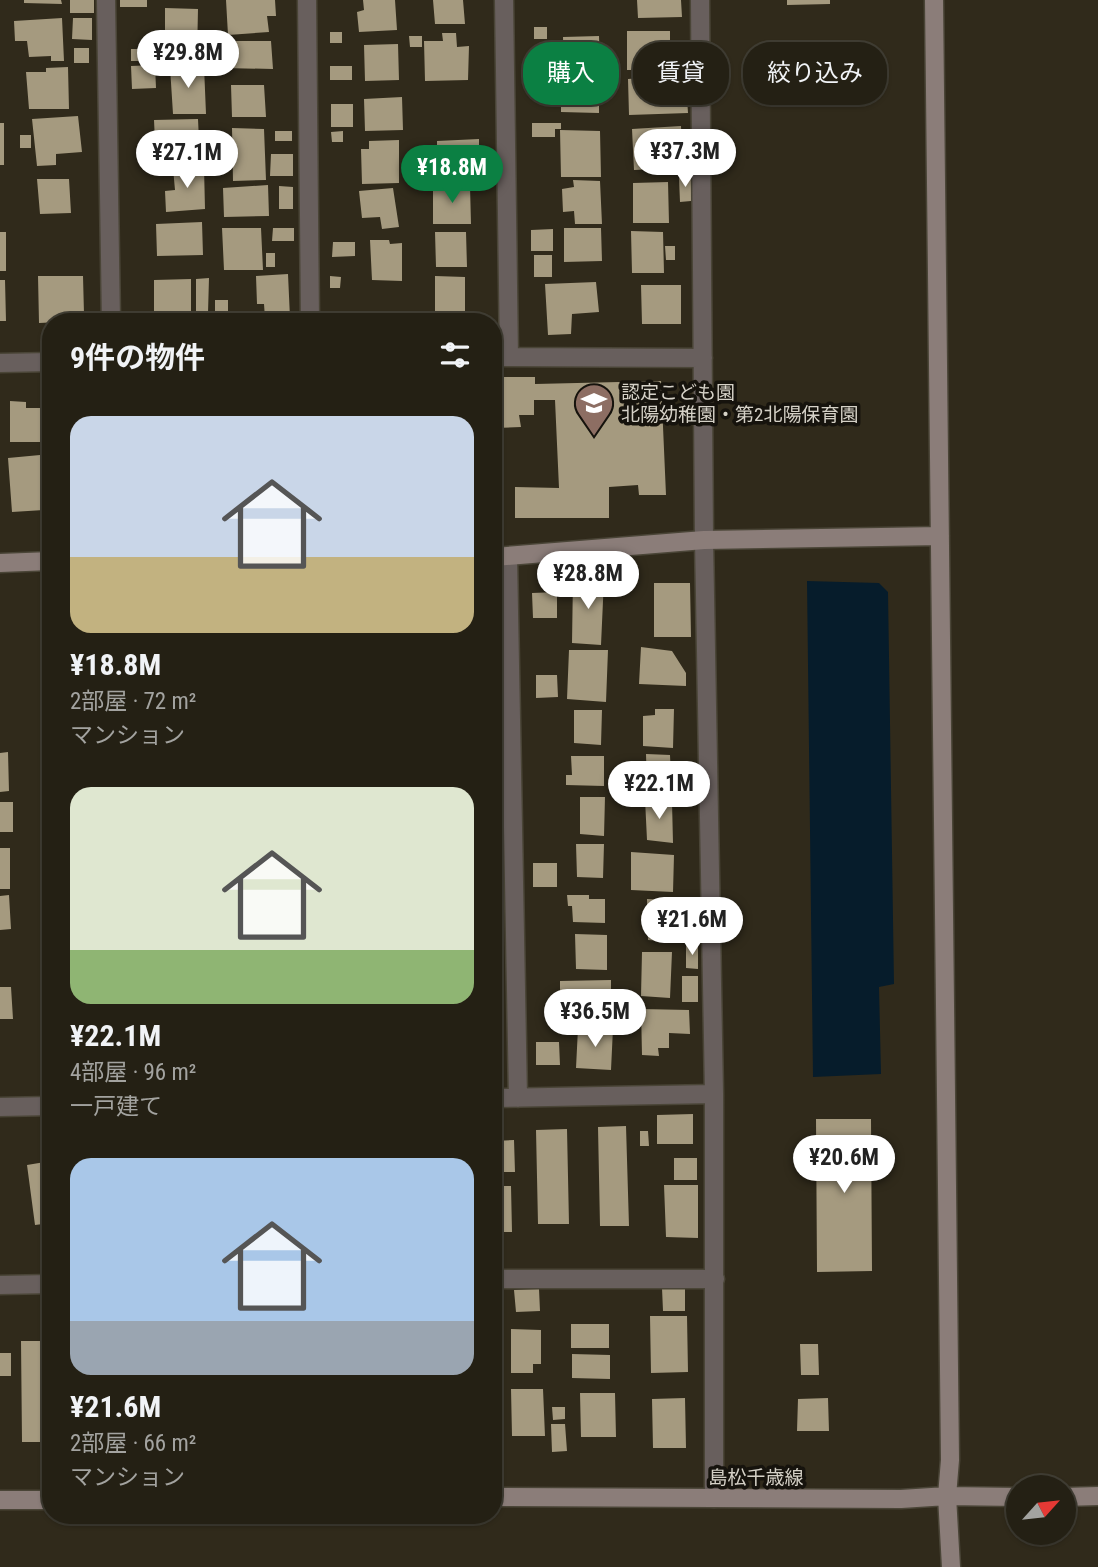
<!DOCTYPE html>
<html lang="ja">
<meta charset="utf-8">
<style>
body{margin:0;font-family:"Roboto Condensed","Noto Sans JP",sans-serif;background:#2c281d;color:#f1f3f6;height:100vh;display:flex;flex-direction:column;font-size:26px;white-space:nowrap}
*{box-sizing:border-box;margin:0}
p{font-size:23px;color:#a3a3a0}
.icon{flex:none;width:38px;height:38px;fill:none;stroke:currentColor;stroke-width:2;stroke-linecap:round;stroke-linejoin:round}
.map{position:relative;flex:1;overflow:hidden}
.side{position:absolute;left:42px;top:313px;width:460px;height:1211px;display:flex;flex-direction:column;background:#242014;border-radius:28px;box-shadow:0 2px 5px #0004,0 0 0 2px #413e34}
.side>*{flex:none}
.guide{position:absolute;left:523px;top:42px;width:469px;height:63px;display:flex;gap:14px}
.needle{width:46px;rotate:63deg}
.buttons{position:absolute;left:1006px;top:1475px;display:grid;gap:14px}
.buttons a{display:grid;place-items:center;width:70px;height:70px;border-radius:50%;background:#242014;box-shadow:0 2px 5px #0004,0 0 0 2px #413e34;font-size:35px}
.price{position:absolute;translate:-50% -60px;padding:0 16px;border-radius:24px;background:#fff;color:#222;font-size:23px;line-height:46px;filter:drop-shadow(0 2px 4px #0008)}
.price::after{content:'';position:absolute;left:50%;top:42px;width:21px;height:16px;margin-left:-10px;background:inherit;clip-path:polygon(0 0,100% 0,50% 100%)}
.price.selected{background:#0b8043;color:#fff}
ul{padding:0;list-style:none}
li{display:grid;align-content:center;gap:14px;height:371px;padding:0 28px}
li span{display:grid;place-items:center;height:217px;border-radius:21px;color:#555}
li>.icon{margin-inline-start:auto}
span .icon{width:126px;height:126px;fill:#fffc;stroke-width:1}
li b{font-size:30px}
h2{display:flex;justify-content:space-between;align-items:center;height:84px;padding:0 28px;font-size:30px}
.chip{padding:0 24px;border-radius:28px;background:#242014;box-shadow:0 2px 5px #0004,0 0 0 2px #413e34;font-size:24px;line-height:63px}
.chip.selected{background:#0b8043;color:#fff}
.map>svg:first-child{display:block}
.water{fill:#061c2b}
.building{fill:#a59a7f}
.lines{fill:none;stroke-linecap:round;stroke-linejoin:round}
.street-casing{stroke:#4a4537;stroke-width:21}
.secondary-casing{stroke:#4a4537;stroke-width:21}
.street{stroke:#685f5d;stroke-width:18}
.secondary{stroke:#8b7d79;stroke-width:18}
.labels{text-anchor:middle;stroke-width:7;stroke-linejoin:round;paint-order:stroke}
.poi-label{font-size:19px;fill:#d5d1c7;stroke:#16130d;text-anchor:start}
.street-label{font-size:19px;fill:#d5d1c7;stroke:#16130d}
</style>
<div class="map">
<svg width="1098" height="1567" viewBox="0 0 1098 1567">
<rect width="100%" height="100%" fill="#302a1b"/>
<path class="water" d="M807 581 879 583 888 592 894 984 879 987 881 1074 813 1077Z"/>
<path class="building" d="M24 0H61L62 4 24 3Z
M70 0H94V13H70Z
M120 0H147V7H120Z
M226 0H275L276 16H267L269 32 228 35Z
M363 0H395L397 30 359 32 357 12 364 10Z
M433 0H463L465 24H435Z
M637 0H681L682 17 638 18Z
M787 0H830V4L787 5Z
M165 8 198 9 197 56 165 55Z
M62 18 64 61H51V56L29 57 27 41H15L14 21Z
M73 18H92V40L72 39Z
M534 27H547V39H534Z
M627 31H670V60H656V70H627Z
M330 32H342V43H330Z
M442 33H456L457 47 469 46 468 80 425 81 424 41H443Z
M409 36H422V47H410Z
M599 36 600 71 564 72 563 37Z
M223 41H271L273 69 224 68Z
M398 44 399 80 365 81 364 45Z
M74 48H89V63H74Z
M131 49H146L145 61H131Z
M685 63V79L667 80V64Z
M155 65 156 88 132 89 131 66Z
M204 66 206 114H173L170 67Z
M330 66H352V80H330Z
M68 67 69 109H29L26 72H46V68Z
M535 75H548V88H535Z
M665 76 667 84 686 83 688 113 629 115 628 79Z
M561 80H599V113L561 112Z
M231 85H264L266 117H232Z
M402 97 403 130 365 131 364 99Z
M331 104H353V127H331Z
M78 116 82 152 56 154V165L37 166 32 119Z
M198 119 200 162 156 163 154 120Z
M0 123H4V165H0Z
M532 123H561V129H555V137H532Z
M681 126 682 150 656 151 657 169 634 170 632 129Z
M232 128 264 129 266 180 233 181Z
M560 130 600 131 601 177H561Z
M275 131H292V141H275Z
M343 131V142H332L331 132Z
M20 135H31V148H20Z
M479 139V163H466L465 176 437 178V141Z
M399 140V183L362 184 361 149H369V141Z
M271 154H293V176H270Z
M687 155V167H660V156Z
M204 167 205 209 166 212 165 191 175 190 173 168Z
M691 177V201L680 202 679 178Z
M37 179H69L71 213 40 214Z
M573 180 600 181 602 224H575L574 211 563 212 562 189 574 187Z
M668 182 669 223H633V183Z
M268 185 269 216 224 217 223 188Z
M279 186 293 187V209H279Z
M433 186H470L471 224H433Z
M393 188 399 227 382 229 380 217 362 218 359 191Z
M202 222 203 255 157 256 156 224Z
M222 228H261L263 270H224Z
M273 228H294V241H272Z
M564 228H601L602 261 564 262Z
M553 229V251H531V230Z
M631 231 663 232 664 273H632Z
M0 232H6V271H0Z
M435 232H466L467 267H436Z
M370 240H389L390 244 402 243V281L372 280Z
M333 242H355V256L332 257Z
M665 246H675V260H666Z
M266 253H275V267H266Z
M534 255H552V277H534Z
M288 274 290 318H265L264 304H257L256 276Z
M38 276H83L84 314H60V322L39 323Z
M330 276 341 277 340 288H330Z
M435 276 465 277V313L435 312Z
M209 278 208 313H196V279Z
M191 279V314L154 315V280Z
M0 280H5L6 321H0Z
M596 282 599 312 572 314 571 334 548 335 545 284Z
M641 285H681V324H642Z
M215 300H228V322H215Z
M494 377H535V384L661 381 666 495H639L638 485 609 487V518H515V487L559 488 555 400H534V415H519L521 427 494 428Z
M10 401 26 402V408H41V442H10Z
M40 455 44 510 12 512 8 458Z
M573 578 604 579 601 645 572 643Z
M654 583H690L691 637H654Z
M557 592V618H533L532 593Z
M51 603V638H45L43 604Z
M43 647H51V734H45Z
M641 647 672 651 686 673V686L639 684Z
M569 650H608L606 702 567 699Z
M536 675H557L558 697 536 698Z
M494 676H500V701H494Z
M655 709H674L673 748 643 746V716L655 715Z
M574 710H602L601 745 574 743Z
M51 750V782H45L44 751Z
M8 752 9 791 0 792V753Z
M646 754 670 755 671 777 678 778V792L647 788Z
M571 756H604V786L566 785V775H572Z
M580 797H605L604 836 580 834Z
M645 799 672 802 673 843 647 840Z
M0 802H13V832H0Z
M500 811V834H494V812Z
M576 844H604L603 878 577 877Z
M0 848H10V889H0Z
M48 848H51V885H41L40 871 47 870Z
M631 852 674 855 673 892 631 890Z
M533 863H557V887H533Z
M45 893H51V926H47Z
M9 895 11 929 0 930V896Z
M567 895H589V899H605V923L573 922 572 906H568Z
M647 899 674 900V942L648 940Z
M494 930H500L501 954H494Z
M575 934 607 935V970L576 969Z
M686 945H698V969L686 968Z
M642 952H672L670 998 641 996Z
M494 958H501V978H494Z
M682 976H698V1002H682Z
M611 980V1019L583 1018V1001L560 1002V981Z
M0 987H11L13 1019H0Z
M641 1009 689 1010 690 1034 669 1033V1048H658L659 1056 642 1055Z
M578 1028H613L611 1070 576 1068Z
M536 1042H559L560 1065H536Z
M693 1114V1144H657V1115Z
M816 1119H871L872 1271 817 1272Z
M626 1126 629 1226H600L598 1127Z
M567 1129 569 1224H538L536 1130Z
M640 1131H648L649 1146H640Z
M514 1140 515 1172H494V1141Z
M674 1158H697V1180H674Z
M51 1161V1223L35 1225 27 1165Z
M664 1185H698V1238L666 1237Z
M494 1186H511L512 1232H494Z
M662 1288H685V1311H663Z
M539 1289 540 1311 516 1312 514 1290Z
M650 1316H687L688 1372 651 1373Z
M571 1324H609V1348H571Z
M511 1329 541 1330V1364H533V1373H511Z
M21 1341H51V1442H22Z
M800 1344H818L819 1375H801Z
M0 1353H11V1376H0Z
M572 1354 610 1355V1379L572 1378Z
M511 1389H543L545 1436H512Z
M580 1393H615L616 1437H581Z
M685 1398 686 1448H653L652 1399Z
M828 1398 829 1431H797L798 1399Z
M552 1407H565V1419L553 1420Z
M551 1424H565L567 1451 552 1452Z"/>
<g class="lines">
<g class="street-casing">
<path id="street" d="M106 0 111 322
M307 0 310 322
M504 0 509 357
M700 0 704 540 714 1094V1498
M494 357 703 358
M0 363 51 362
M508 557 518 1098
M494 1098 714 1094
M0 1107 51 1106
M494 1279H715
M0 1285 51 1284"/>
</g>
<g class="secondary-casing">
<path id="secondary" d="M934 0 950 1460 947 1496 951 1567
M494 557 704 540 940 536
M0 563 51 561
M494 1497 901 1499 947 1496 1018 1497
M1064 1497 1098 1496
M0 1500H51"/>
</g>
<use href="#street" class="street"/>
<use href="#secondary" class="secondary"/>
</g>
<defs>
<g id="school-pin" transform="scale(2.0125)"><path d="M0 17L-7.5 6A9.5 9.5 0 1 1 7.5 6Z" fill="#8d6e63" stroke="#16130d"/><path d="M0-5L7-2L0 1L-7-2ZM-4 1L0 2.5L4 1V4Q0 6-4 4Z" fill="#fff"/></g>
</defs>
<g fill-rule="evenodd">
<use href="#school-pin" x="594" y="403"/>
</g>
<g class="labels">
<g class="poi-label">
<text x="621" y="399">認定こども園<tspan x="621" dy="22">北陽幼稚園・第2北陽保育園</tspan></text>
</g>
<g class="street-label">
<text x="756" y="1484">島松千歳線</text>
</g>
</g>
</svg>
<div class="buttons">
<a><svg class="needle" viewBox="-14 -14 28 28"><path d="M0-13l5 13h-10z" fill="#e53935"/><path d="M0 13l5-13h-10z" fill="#a3a3a0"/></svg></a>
</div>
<b class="price" style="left:188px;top:90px">¥29.8M</b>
<b class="price" style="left:685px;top:189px">¥37.3M</b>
<b class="price" style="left:187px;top:190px">¥27.1M</b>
<b class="price selected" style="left:452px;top:205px">¥18.8M</b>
<b class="price" style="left:588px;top:611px">¥28.8M</b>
<b class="price" style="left:659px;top:821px">¥22.1M</b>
<b class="price" style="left:692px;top:957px">¥21.6M</b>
<b class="price" style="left:595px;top:1049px">¥36.5M</b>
<b class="price" style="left:844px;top:1195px">¥20.6M</b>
<div class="guide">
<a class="chip selected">購入</a>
<a class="chip">賃貸</a>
<a class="chip">絞り込み</a>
</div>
<section class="side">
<h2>9件の物件<svg class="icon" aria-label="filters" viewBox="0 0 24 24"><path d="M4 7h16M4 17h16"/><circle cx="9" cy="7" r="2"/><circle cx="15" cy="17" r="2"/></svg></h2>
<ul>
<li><span style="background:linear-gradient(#c9d6e8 65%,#c2b280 0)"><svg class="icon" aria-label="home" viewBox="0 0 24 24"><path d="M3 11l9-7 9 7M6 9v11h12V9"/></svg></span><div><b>¥18.8M</b><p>2部屋 · 72 m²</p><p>マンション</p></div></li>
<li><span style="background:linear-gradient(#dfe7d0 75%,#8fb573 0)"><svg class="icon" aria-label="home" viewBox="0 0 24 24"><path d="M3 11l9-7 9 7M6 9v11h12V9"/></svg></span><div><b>¥22.1M</b><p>4部屋 · 96 m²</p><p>一戸建て</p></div></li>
<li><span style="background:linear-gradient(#a9c7e8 75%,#9aa5b1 0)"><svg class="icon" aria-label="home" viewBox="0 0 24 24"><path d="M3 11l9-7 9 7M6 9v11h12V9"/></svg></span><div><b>¥21.6M</b><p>2部屋 · 66 m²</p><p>マンション</p></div></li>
</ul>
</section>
</div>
